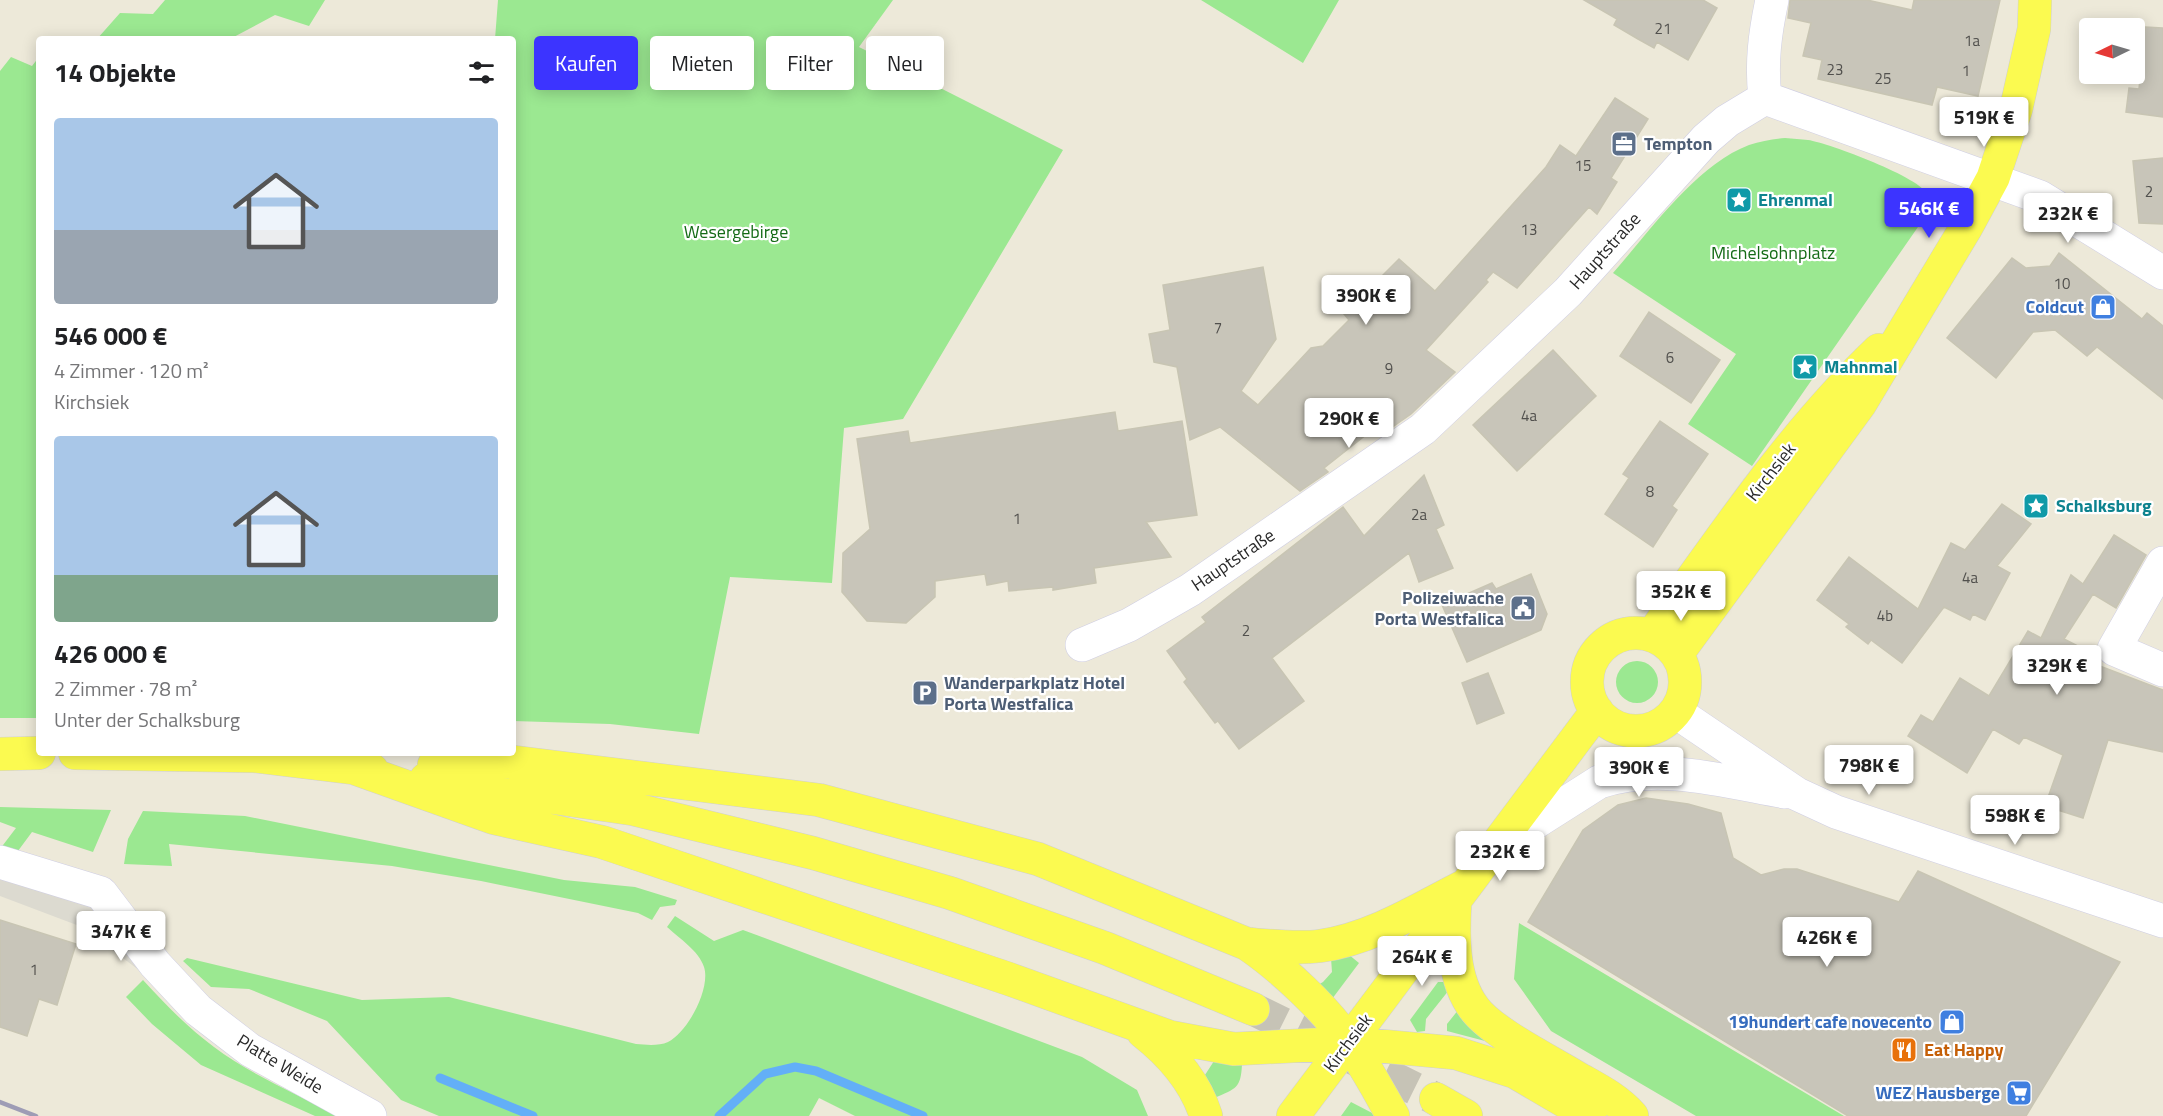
<!DOCTYPE html>
<html lang="de">
<meta charset="utf-8">
<style>
body{margin:0;font-family:"Titillium Web",sans-serif;background:#f2f2f2;color:#202124;height:100vh;display:flex;flex-direction:column;font-size:22px;white-space:nowrap}
*{box-sizing:border-box;margin:0}
p{font-size:20px;color:#757577}
.icon{flex:none;width:33px;height:33px;fill:none;stroke:currentColor;stroke-width:2;stroke-linecap:round;stroke-linejoin:round}
.map{position:relative;flex:1;overflow:hidden}
.panel{position:absolute;left:36px;top:36px;width:480px;height:720px;display:flex;flex-direction:column;background:#fff;border-radius:6px;box-shadow:0 3px 15px #0003}
.panel>*{flex:none}
.hud{position:absolute;left:534px;top:36px;width:570px;height:54px;display:flex;gap:12px}
.needle{width:39px;rotate:265deg}
.fabs{position:absolute;left:2079px;top:18px;display:grid;gap:12px}
.fabs a{display:grid;place-items:center;width:66px;height:66px;border-radius:6px;background:#fff;box-shadow:0 3px 15px #0003;font-size:30px}
.price{position:absolute;translate:-50% -51px;padding:0 14px;border-radius:6px;background:#fff;color:#222;font-size:20px;line-height:39px;filter:drop-shadow(0 2px 3px #0008)}
.price::after{content:'';position:absolute;left:50%;top:36px;width:18px;height:14px;margin-left:-9px;background:inherit;clip-path:polygon(0 0,100% 0,50% 100%)}
.price.on{background:#3c34ff;color:#fff}
ul{padding:0;list-style:none}
li{display:grid;align-content:center;gap:12px;height:318px;padding:0 18px}
li span{display:grid;place-items:center;height:186px;border-radius:6px;color:#555}
li>.icon{margin-inline-start:auto}
span .icon{width:108px;height:108px;fill:#fffc;stroke-width:1}
li b{font-size:26px}
h2{display:flex;justify-content:space-between;align-items:center;height:72px;padding:0 18px;font-size:26px}
.tag{padding:0 21px;border-radius:6px;background:#fff;box-shadow:0 3px 15px #0003;font-size:21px;line-height:54px}
.tag.on{background:#3c34ff;color:#fff}
.map>svg:first-child{display:block}
.green{fill:#9be891}
.plaza{fill:#dcdad0}
.lines{fill:none;stroke-linecap:round;stroke-linejoin:round}
.stream{stroke:#63aff7;stroke-width:9}
.building{fill:#c8c5b9;stroke:#c8c5b3;stroke-width:1.5}
.major-tunnel{stroke:#c6c3b6;stroke-width:33;stroke-dasharray:33 16;stroke-linecap:butt}
.minor-casing{stroke:#cfcee3;stroke-width:34}
.major-casing{stroke:#d0d0d0;stroke-width:34}
.minor{stroke:#fff;stroke-width:33}
.major{stroke:#fbfa50;stroke-width:33}
.rail{stroke:#9e9cb5;stroke-width:4.5}
.labels{text-anchor:middle;stroke-width:4.5;stroke-linejoin:round;paint-order:stroke}
.number-label{font-size:15px;fill:#51504d}
.service-label{font-size:18px;font-weight:bold;fill:#4e5e75;stroke:#fff;text-anchor:start}
.culture-label{font-size:18px;font-weight:bold;fill:#0d838f;stroke:#fff;text-anchor:start}
.park-label{font-size:18px;fill:#146b16;stroke:#fff}
.street-label{font-size:18px;fill:#292929;stroke:#fff}
.shop-label{font-size:18px;font-weight:bold;fill:#366cbe;stroke:#fff;text-anchor:end}
.food-label{font-size:18px;font-weight:bold;fill:#c56008;stroke:#fff;text-anchor:start}
</style>
<div class="map">
<svg width="2163" height="1116" viewBox="0 0 2163 1116">
<rect width="100%" height="100%" fill="#ede9d9"/>
<path class="green" d="M165 0H325L309 26 275 15 230 39H97L120 13 153 14Z
M498 0H893L859 47 1063 150 903 419 844 428 832 583 730 577 699 734 610 724 513 721V39H495Z
M1201 0H1339L1303 63Z
M11 57 32 66 39 57V718H0V71Z
M1785 138C1793 139 1801 139 1808 140 1829 143 1922 178 1928 195 1930 201 1928 208 1927 214L1752 466 1688 424 1736 354 1613 273C1650 231 1696 165 1749 145 1761 141 1773 139 1785 138Z
M1616 682a21 21 0 1 1 42 0a21 21 0 1 1-42 0Z
M0 807 111 810 93 852 32 832 15 855 0 849 16 828 0 822Z
M143 811 245 816 564 880 635 887 677 900 675 905 660 907 652 920 638 913 481 881 392 866 169 844 172 866 124 864 128 839Z
M675 916 714 941 743 930 1082 1057 1137 1090 1148 1116H855L819 1098 809 1116H439L401 1100 327 1021 249 989 211 987 183 961 187 958 362 1000 449 997 636 1044C647 1045 659 1046 668 1042 688 1032 711 988 704 967 699 951 679 938 667 927Z
M1519 923 1844 1116H1696L1551 1031 1514 979Z
M1348 954 1359 963 1332 999 1313 988 1323 982 1332 972 1331 958Z
M143 980C165 1004 187 1027 214 1047 251 1075 297 1094 339 1116H315L201 1065 152 1024 126 997Z
M1438 982H1445L1449 990 1426 1019 1425 1031 1417 1032 1410 1020Z
M1459 1009 1485 1041 1447 1031V1024Z
M1214 1061 1242 1064C1241 1088 1236 1089 1214 1098L1203 1078Z
M1351 1102 1376 1115 1377 1116H1341Z"/>
<path class="plaza" d="M0 875 90 906 144 974 82 927 0 896Z"/>
<g class="lines">
<path class="stream" d="M440 1078 533 1116
M719 1116 765 1074 795 1067 816 1071 923 1116"/>
</g>
<path class="building" d="M1584 0H1703L1717 8 1688 60 1657 42 1654 48 1638 39 1614 25 1617 19Z
M1790 0H1867L1912 10 1914 0H2000L1978 96 1937 87 1932 105 1818 79 1822 60 1803 56 1811 23 1788 18Z
M2145 27 2163 28V117L2126 112 2129 88 2139 89Z
M1615 98 1648 119 1611 178 1617 182 1597 214 1589 207 1517 288 1493 272 1486 280 1488 282 1426 350 1455 372 1411 414 1388 430 1381 423 1324 468 1328 472 1300 491 1220 427 1190 440 1177 367 1154 362 1149 334 1170 330 1163 285 1263 267 1276 339 1241 391 1258 405 1311 348 1323 346 1349 320 1344 314 1399 259 1435 291 1546 167 1560 145 1576 156Z
M2163 158V224L2139 223 2133 161Z
M2059 253 2142 319 2147 313 2163 326V399L2097 347 2087 356 2055 330 2033 332 1996 378 1947 338 2012 258 2026 268 2050 266Z
M1649 312 1720 360 1691 403 1620 356Z
M1553 350 1596 396 1517 471 1473 425Z
M1115 412 1118 431 1182 421 1197 515 1146 522 1171 557 1094 568 1096 583 1053 590V587L1009 591 1008 581 987 585 985 574 935 581V597L906 623 867 621 842 592 843 553 870 529 857 439 908 431 910 443Z
M1660 421 1708 454 1672 506 1677 510 1653 547 1605 514 1629 478 1623 474Z
M1424 475 1444 525 1436 529 1453 568 1419 582 1409 553 1272 658 1304 701 1239 749 1218 721 1215 723 1184 682 1187 679 1167 651 1206 622 1202 617 1343 507 1364 536Z
M2002 504 2031 524 1997 566 2010 573 1985 620 1973 614 1970 620 1944 607 1902 663 1871 640 1868 644 1846 627 1849 624 1817 600 1849 557 1918 609 1951 543 1965 550Z
M2114 535 2146 555 2116 608 2093 594 2064 639 2080 647 2076 657 2163 690V752L2108 740 2083 818 2045 806 2063 755 2024 737 2019 744 1993 729 1967 773 1908 736 1921 715 1933 722 1960 678 1989 696 2028 631 2041 638 2071 575 2083 584Z
M1531 574 1547 614 1541 630 1467 662 1442 605 1492 583 1496 589Z
M1488 673 1504 713 1477 724 1462 683Z
M1646 798 1688 804 1721 813 1733 858 1761 875 1784 869H1797L1899 902 1918 871 2120 962 2026 1116H1848L1528 922 1583 830 1618 805Z
M0 920 76 944 57 1005 39 999 27 1036 0 1027Z"/>
<g class="lines">
<path class="major-tunnel" d="M1253 1009 1436 1099"/>
<g class="minor-casing">
<path id="minor" d="M1765 98 2040 197 2163 273
M1765 98C1761 63 1765 33 1772 0
M2163 563 2114 649 2163 670
M1082 645 1129 625 1190 590 1423 429 1568 292 1706 139 1727 121 1765 98
M1676 712 1797 794 1836 812 2163 921
M1495 848 1599 782C1659 762 1724 781 1785 792
M0 862 101 893 155 964 198 1010 250 1050 370 1116"/>
</g>
<g class="major-casing">
<path id="major" d="M1587 682a49 49 0 1 1 98 0a49 49 0 1 1-98 0Z
M1652 635C1723 536 1791 434 1879 350
M1677 654 1860 404 1967 226 1993 178 2016 109 2034 29 2035 0
M75 753 255 756 372 770
M0 754 39 753
M434 765 514 762 819 800 1038 859 1247 944C1281 967 1326 1009 1350 1044 1366 1067 1379 1092 1393 1116
M351 767 494 818 602 842 1009 979 1170 1037 1234 1049 1349 1043 1456 1053 1515 1072 1590 1116
M426 779 633 809 813 853 950 893 1105 948 1253 1009
M1455 902C1453 936 1452 979 1474 1008 1491 1032 1550 1061 1576 1077 1597 1089 1616 1098 1632 1116
M1247 944C1271 946 1296 949 1320 946 1370 939 1416 911 1460 888
M1143 1032C1171 1054 1195 1081 1206 1116
M1436 1099 1466 1116
M1293 1116 1597 711"/>
</g>
<use href="#minor" class="minor"/>
<use href="#major" class="major"/>
<path class="rail" d="M0 1102 36 1116"/>
</g>
<defs>
<g id="office-square" transform="scale(1.35)"><rect x="-9" y="-9" width="18" height="18" rx="4" fill="#5c6f8a" stroke="#fff"/><path d="M-6-3h4V-5.5h4V-3h4V5H-6ZM-1-4.5V-3h2v-1.5ZM-6 0V1H6V0Z" fill="#fff"/></g>
<g id="sight-square" transform="scale(1.35)"><rect x="-9" y="-9" width="18" height="18" rx="4" fill="#0f9aa8" stroke="#fff"/><path d="M0-6L1.8-2.2L6-1.7L2.9 1.2L3.7 5.4L0 3.3L-3.7 5.4L-2.9 1.2L-6-1.7L-1.8-2.2Z" fill="#fff"/></g>
<g id="shop-square" transform="scale(1.35)"><rect x="-9" y="-9" width="18" height="18" rx="4" fill="#3f7fe0" stroke="#fff"/><path d="M-5-2.5h2.3a2.7 3.5 0 0 1 5.4 0H5L5.5 6h-11ZM-1.5-2.5h3a1.5 2.3 0 0 0-3 0Z" fill="#fff"/></g>
<g id="civic-square" transform="scale(1.35)"><rect x="-9" y="-9" width="18" height="18" rx="4" fill="#5c6f8a" stroke="#fff"/><path d="M-.6-6.5H3V-4.5H.6V-3L4-1V1h2V6H-6V1h2V-1L-.6-3ZM-1.2 2.5V6h2.4V2.5Z" fill="#fff"/></g>
<g id="parking-square" transform="scale(1.35)"><rect x="-9" y="-9" width="18" height="18" rx="4" fill="#5c6f8a" stroke="#fff"/><path d="M-3.5-5.5H1a3.5 3.5 0 0 1 0 7H-1V5.5H-3.5ZM-1-3.4V-.6H.8a1.4 1.4 0 0 0 0-2.8Z" fill="#fff"/></g>
<g id="restaurant-square" transform="scale(1.35)"><rect x="-9" y="-9" width="18" height="18" rx="4" fill="#e8710a" stroke="#fff"/><path d="M-5-6h1v4h1v-4h1v4h1v-4h1v5L-1.5 .5V6h-2V.5L-5-1ZM5-6V6H3V1.5H1.5Q1.5-4 5-6Z" fill="#fff"/></g>
<g id="supermarket-square" transform="scale(1.35)"><rect x="-9" y="-9" width="18" height="18" rx="4" fill="#3f7fe0" stroke="#fff"/><path d="M-6-5.5h2.5l.6 2H6L4.5 2H-2.5L-4.4-4H-6ZM-1.5 3.2a1.3 1.3 0 1 0 .1 0ZM3 3.2a1.3 1.3 0 1 0 .1 0Z" fill="#fff"/></g>
</defs>
<g fill-rule="evenodd">
<use href="#office-square" x="1624" y="144"/>
<use href="#sight-square" x="1739" y="200"/>
<use href="#shop-square" x="2103" y="307"/>
<use href="#sight-square" x="1805" y="367"/>
<use href="#sight-square" x="2036" y="506"/>
<use href="#civic-square" x="1523" y="608"/>
<use href="#parking-square" x="925" y="693"/>
<use href="#shop-square" x="1952" y="1022"/>
<use href="#restaurant-square" x="1904" y="1050"/>
<use href="#supermarket-square" x="2019" y="1093"/>
</g>
<g class="labels">
<g class="number-label">
<text x="1663" y="34">21</text>
<text x="1972" y="46">1a</text>
<text x="1835" y="75">23</text>
<text x="1966" y="76">1</text>
<text x="1883" y="84">25</text>
<text x="1583" y="171">15</text>
<text x="2149" y="197">2</text>
<text x="1529" y="235">13</text>
<text x="2062" y="289">10</text>
<text x="1218" y="333">7</text>
<text x="1670" y="363">6</text>
<text x="1389" y="374">9</text>
<text x="1529" y="421">4a</text>
<text x="1650" y="497">8</text>
<text x="1419" y="520">2a</text>
<text x="1017" y="524">1</text>
<text x="1970" y="583">4a</text>
<text x="1885" y="621">4b</text>
<text x="1246" y="636">2</text>
<text x="34" y="975">1</text>
</g>
<g class="service-label">
<text x="1644" y="150">Tempton</text>
<text x="1504" y="604" text-anchor="end">Polizeiwache<tspan x="1504" dy="21">Porta Westfalica</tspan></text>
<text x="944" y="689">Wanderparkplatz Hotel<tspan x="944" dy="21">Porta Westfalica</tspan></text>
</g>
<g class="culture-label">
<text x="1758" y="206">Ehrenmal</text>
<text x="1824" y="373">Mahnmal</text>
<text x="2056" y="512">Schalksburg</text>
</g>
<g class="park-label">
<text x="736" y="238">Wesergebirge</text>
<text x="1773" y="259">Michelsohnplatz</text>
</g>
<g class="street-label">
<text transform="translate(1605 251) rotate(-48)" y="6">Hauptstraße</text>
<text transform="translate(1771 472) rotate(-52)" y="6">Kirchsiek</text>
<text transform="translate(1233 560) rotate(-34)" y="6">Hauptstraße</text>
<text transform="translate(1348 1043) rotate(-53)" y="6">Kirchsiek</text>
<text transform="translate(280 1064) rotate(31)" y="6">Platte Weide</text>
</g>
<g class="shop-label">
<text x="2084" y="313">Coldcut</text>
<text x="1932" y="1028">19hundert cafe novecento</text>
<text x="2000" y="1099">WEZ Hausberge</text>
</g>
<g class="food-label">
<text x="1924" y="1056">Eat Happy</text>
</g>
</g>
</svg>
<div class="fabs">
<a><svg class="needle" viewBox="-14 -14 28 28"><path d="M0-13l5 13h-10z" fill="#e53935"/><path d="M0 13l5-13h-10z" fill="#757577"/></svg></a>
</div>
<b class="price" style="left:1984px;top:148px">519K €</b>
<b class="price on" style="left:1929px;top:239px">546K €</b>
<b class="price" style="left:2068px;top:244px">232K €</b>
<b class="price" style="left:1366px;top:326px">390K €</b>
<b class="price" style="left:1349px;top:449px">290K €</b>
<b class="price" style="left:1681px;top:622px">352K €</b>
<b class="price" style="left:2057px;top:696px">329K €</b>
<b class="price" style="left:1869px;top:796px">798K €</b>
<b class="price" style="left:1639px;top:798px">390K €</b>
<b class="price" style="left:2015px;top:846px">598K €</b>
<b class="price" style="left:1500px;top:882px">232K €</b>
<b class="price" style="left:121px;top:962px">347K €</b>
<b class="price" style="left:1827px;top:968px">426K €</b>
<b class="price" style="left:1422px;top:987px">264K €</b>
<div class="hud">
<a class="tag on">Kaufen</a>
<a class="tag">Mieten</a>
<a class="tag">Filter</a>
<a class="tag">Neu</a>
</div>
<section class="panel">
<h2>14 Objekte<svg class="icon" aria-label="filters" viewBox="0 0 24 24"><path d="M4 7h16M4 17h16"/><circle cx="9" cy="7" r="2"/><circle cx="15" cy="17" r="2"/></svg></h2>
<ul>
<li><span style="background:linear-gradient(#a9c7e8 60%,#9aa5b1 0)"><svg class="icon" aria-label="home" viewBox="0 0 24 24"><path d="M3 11l9-7 9 7M6 9v11h12V9"/></svg></span><div><b>546 000 €</b><p>4 Zimmer · 120 m²</p><p>Kirchsiek</p></div></li>
<li><span style="background:linear-gradient(#a9c7e8 75%,#7fa58c 0)"><svg class="icon" aria-label="home" viewBox="0 0 24 24"><path d="M3 11l9-7 9 7M6 9v11h12V9"/></svg></span><div><b>426 000 €</b><p>2 Zimmer · 78 m²</p><p>Unter der Schalksburg</p></div></li>
</ul>
</section>
</div>
